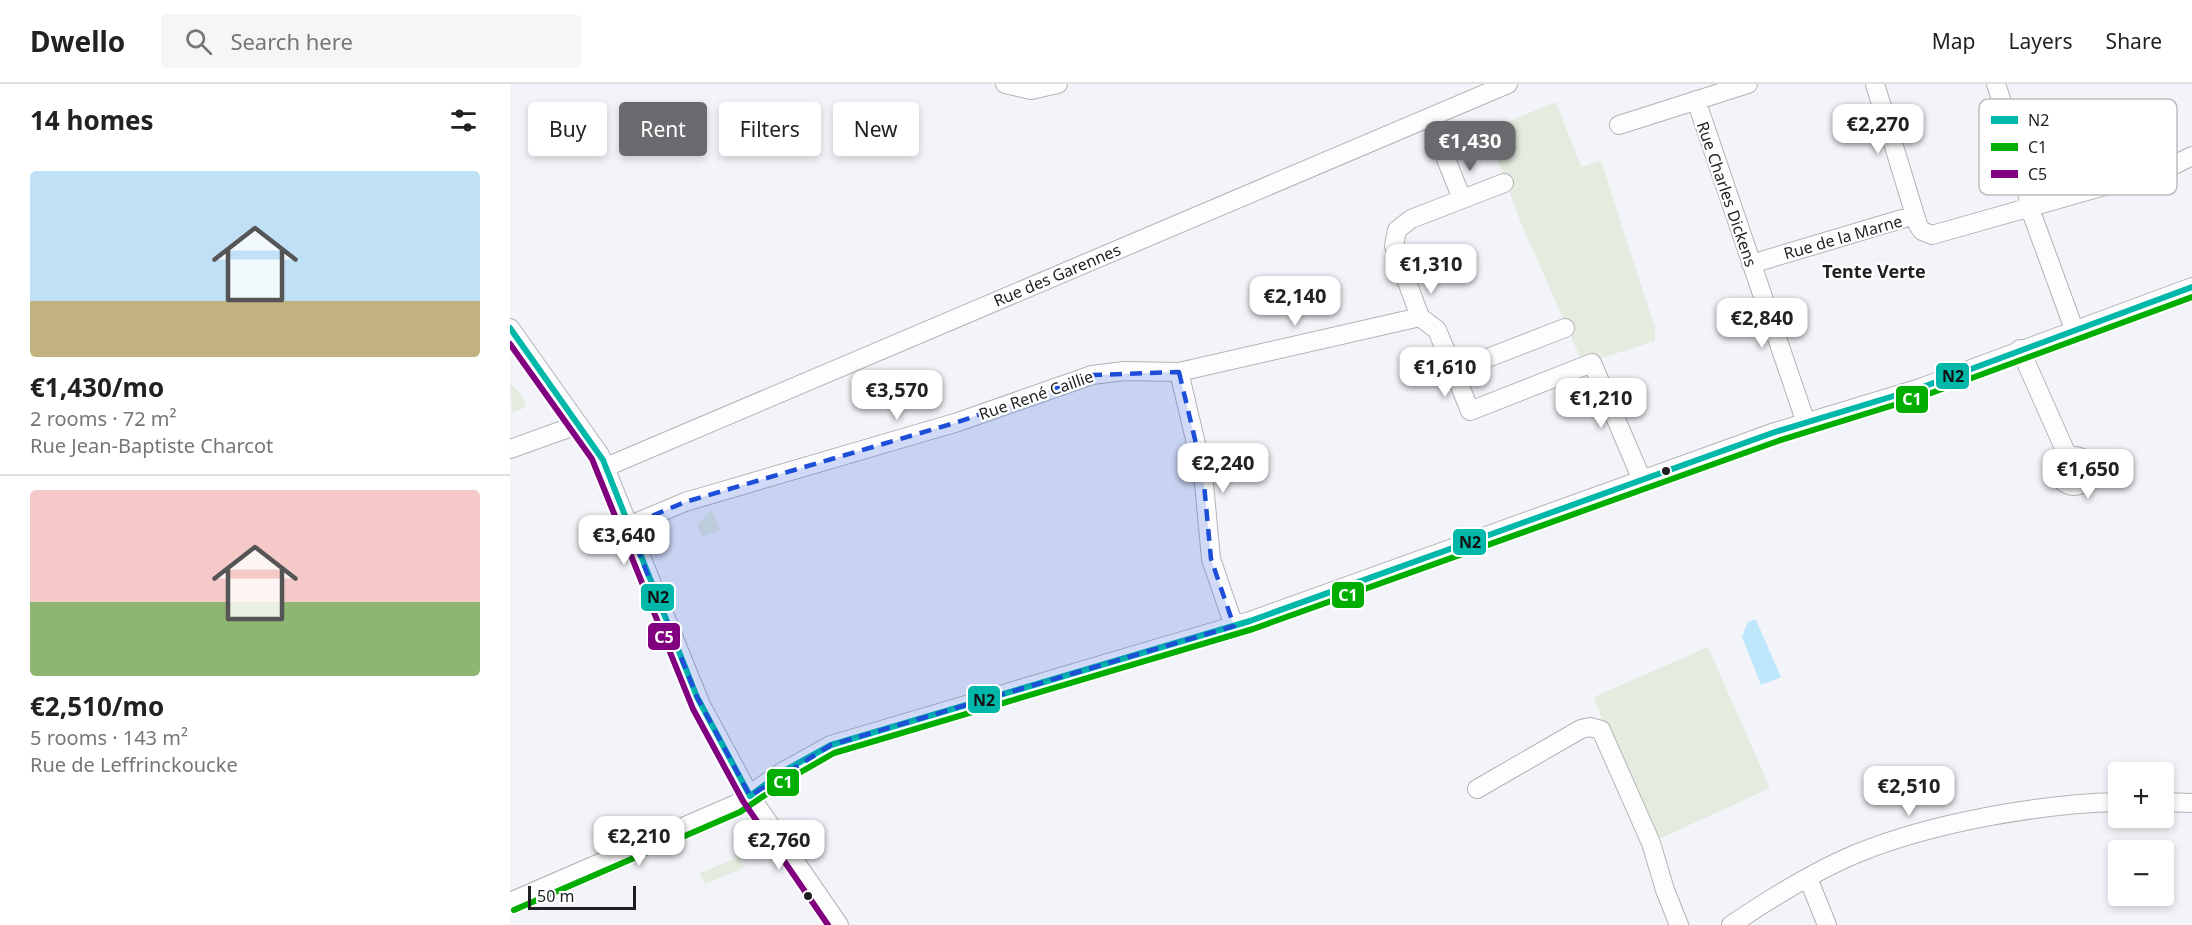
<!DOCTYPE html>
<meta charset="utf-8">
<style>
body{margin:0;font-family:"Noto Sans",sans-serif;background:#f6f6f6;color:#222;height:100vh;display:flex;flex-direction:column;font-size:22px;white-space:nowrap}
*{box-sizing:border-box;margin:0}
p{font-size:20px;color:#767676}
.icon{flex:none;width:33px;height:33px;fill:none;stroke:currentColor;stroke-width:2;stroke-linecap:round;stroke-linejoin:round}
.map{position:relative;flex:1;overflow:hidden}
.drawer{display:flex;flex-direction:column;background:#fff;width:510px}
.drawer>*{flex:none}
.guide{position:absolute;left:18px;top:18px;width:570px;height:54px;display:flex;gap:12px}
.fabs{position:absolute;left:1598px;top:678px;display:grid;gap:12px}
.fabs a{display:grid;place-items:center;width:66px;height:66px;border-radius:6px;background:#fff;box-shadow:0 3px 9px #0003;font-size:30px}
.scale{position:absolute;left:18px;bottom:15px;width:108px;box-sizing:border-box;padding-left:6px;border:3px solid #1e1f22;border-top:0;font-size:16px;line-height:21px;white-space:nowrap;color:#1e1f22;-webkit-text-stroke:4px #fff;paint-order:stroke}
.price{position:absolute;translate:-50% -51px;padding:0 14px;border-radius:12px;background:#fff;color:#222;font-size:20px;line-height:39px;filter:drop-shadow(0 2px 3px #0008)}
.price::after{content:'';position:absolute;left:50%;top:36px;width:18px;height:14px;margin-left:-9px;background:inherit;clip-path:polygon(0 0,100% 0,50% 100%)}
.price.current{background:#696a6d;color:#fff}
ul{padding:0;list-style:none}
li{display:grid;align-content:center;gap:12px;height:318px;padding:0 30px}
li+li{border-top:2px solid #e0e0e0}
li span{display:grid;place-items:center;height:186px;border-radius:6px;color:#555}
li>.icon{margin-inline-start:auto}
span .icon{width:108px;height:108px;fill:#fffc;stroke-width:1}
li b{font-size:26px}
h2{display:flex;justify-content:space-between;align-items:center;height:72px;padding:0 30px;font-size:26px}
.chip{padding:0 21px;border-radius:6px;background:#fff;box-shadow:0 3px 9px #0003;font-size:21px;line-height:54px}
.chip.current{background:#696a6d;color:#fff}
header{display:flex;align-items:center;gap:36px;box-sizing:border-box;height:84px;padding:0 30px;background:#fff;border-bottom:2px solid #e0e0e0}
header strong{font-size:28px}
nav{display:flex;gap:33px;margin-inline-start:auto;font-size:21px}
.search{width:420px;height:54px;background:#f6f6f6;display:flex;align-items:center;gap:15px;box-sizing:border-box;padding:0 21px;border-radius:6px;color:#767676;font-size:22px}
main{display:flex;flex:1;min-height:0}
.map>svg:first-child{display:block}
.green{fill:#e4ecdf}
.water{fill:#bee7fb}
.lines{fill:none;stroke-linecap:round;stroke-linejoin:round}
.minor-casing{stroke:#b2b3b6;stroke-width:20}
.minor{stroke:#fdfdfe;stroke-width:18}
.bus-1-casing{stroke:#fff;stroke-width:10}
.bus-2-casing{stroke:#fff;stroke-width:10}
.bus-3-casing{stroke:#fff;stroke-width:10}
.bus-1{stroke:#00b8aa;stroke-width:6}
.bus-2{stroke:#00ae00;stroke-width:6}
.bus-3{stroke:#81007f;stroke-width:6}
.marked{fill:#1d4ed8;fill-opacity:0.2;stroke:#1d4ed8;stroke-width:4.5;stroke-dasharray:12 8;stroke-linejoin:round}
.bus-dot{fill:#1e1f22;stroke:#fff;stroke-width:2}
.labels{text-anchor:middle;stroke-width:4.5;stroke-linejoin:round;paint-order:stroke}
.street-label{font-size:16px;fill:#1e1f22;stroke:#fff}
.neighbourhood-label{font-size:18px;font-weight:bold;fill:#1e1f22;stroke:#fff}
.key{fill:#fff;stroke:#bcbcbd;stroke-width:1.5}
.key-label{font-size:16px;fill:#1e1f22}
.line-badge{stroke:#fff;stroke-width:2}
.badge-label{font-size:16px;text-anchor:middle;font-weight:bold;fill:#fff}
.pale-badge-label{font-size:16px;text-anchor:middle;font-weight:bold;fill:#111}
</style>
<header>
<strong>Dwello</strong>
<div class="search"><svg class="icon" aria-label="search" viewBox="0 0 24 24"><circle cx="10" cy="10" r="6"/><path d="M15 15l6 6"/></svg>Search here</div>
<nav><a>Map</a><a>Layers</a><a>Share</a></nav>
</header>
<main>
<section class="drawer">
<h2>14 homes<svg class="icon" aria-label="filters" viewBox="0 0 24 24"><path d="M4 7h16M4 17h16"/><circle cx="9" cy="7" r="2"/><circle cx="15" cy="17" r="2"/></svg></h2>
<ul>
<li><span style="background:linear-gradient(#bfe0f5 70%,#c2b280 0)"><svg class="icon" aria-label="home" viewBox="0 0 24 24"><path d="M3 11l9-7 9 7M6 9v11h12V9"/></svg></span><div><b>€1,430/mo</b><p>2 rooms · 72 m²</p><p>Rue Jean-Baptiste Charcot</p></div></li>
<li><span style="background:linear-gradient(#f6c9c9 60%,#8fb573 0)"><svg class="icon" aria-label="home" viewBox="0 0 24 24"><path d="M3 11l9-7 9 7M6 9v11h12V9"/></svg></span><div><b>€2,510/mo</b><p>5 rooms · 143 m²</p><p>Rue de Leffrinckoucke</p></div></li>
</ul>
</section>
<div class="map">
<svg width="1682" height="841" viewBox="0 0 1682 841">
<rect width="100%" height="100%" fill="#f3f4f9"/>
<path class="green" d="M1046 18 1071 83 1091 77 1145 244V257L1073 280 1011 139 977 46Z
M0 298 16 318 14 324 2 329Z
M201 426 210 446 192 453 187 441Z
M1198 563 1260 704 1136 761 1084 613Z
M229 773 234 784 195 800 190 789Z"/>
<path class="water" d="M1243 536H1246L1271 593 1251 601 1232 553 1238 538Z"/>
<g class="lines">
<g class="minor-casing">
<path id="minor" d="M495 0 521 6 548 0
M1365 0 1408 141 1412 147 1422 151 1658 84 1682 72
M1486 0 1503 51 1523 133 1564 245
M1186 16 1296 339
M1109 41 1238 0
M936 75 952 115
M994 99 901 135 887 146 884 162 910 233 927 246 944 287 1055 244
M1241 180 1405 131
M0 244 90 371 191 621 240 712 329 841
M1510 265 1558 373
M944 287 960 327 1082 279 1132 396
M669 288 693 389 701 475 724 542
M0 365 67 341
M1549 387a15 15 0 1 1 30 0a15 15 0 1 1-30 0Z
M96 383 998 0
M118 442 175 418 448 338 582 291 614 287 669 288 910 233
M967 705 1071 645 1080 643 1091 646 1141 759 1155 806 1169 841
M1653 718 1682 719
M1298 794 1317 841
M0 818 226 720 272 688 321 661 740 537 1265 348 1410 304 1682 203
M1221 841C1261 814 1304 787 1348 769 1422 739 1528 720 1608 718"/>
</g>
<use href="#minor" class="minor"/>
<g class="bus-1-casing">
<path id="bus-1" d="M0 244 93 376 187 613 240 712
M240 712 272 688 321 661 740 537 1265 348 1410 304 1682 203"/>
</g>
<g class="bus-2-casing">
<path id="bus-2" d="M4 826 230 728 277 696 324 669 743 545 1268 357 1413 312 1682 213"/>
</g>
<g class="bus-3-casing">
<path id="bus-3" d="M0 260 82 375 183 625 233 717 318 841"/>
</g>
<use href="#bus-1" class="bus-1"/>
<use href="#bus-2" class="bus-2"/>
<use href="#bus-3" class="bus-3"/>
</g>
<path class="marked" d="M669 288 693 389 701 475 724 542 321 661 240 712 187 613 118 442 175 418 448 338 582 291Z"/>
<g class="bus-dot">
<circle cx="1156" cy="387" r="5"/>
<circle cx="298" cy="812" r="5"/>
</g>
<g class="labels">
<g class="street-label">
<text transform="translate(1217 110) rotate(71)" y="6">Rue Charles Dickens</text>
<text transform="translate(1333 153) rotate(-16)" y="6">Rue de la Marne</text>
<text transform="translate(547 191) rotate(-23)" y="6">Rue des Garennes</text>
<text transform="translate(526 311) rotate(-19)" y="6">Rue René Caillie</text>
</g>
<g class="neighbourhood-label">
<text x="1364" y="194">Tente Verte</text>
</g>
</g>
<rect x="1469" y="15" width="198" height="96" rx="9" class="key"/>
<rect x="1481" y="32" width="27" height="8" fill="#00b8aa"/>
<rect x="1481" y="59" width="27" height="8" fill="#00ae00"/>
<rect x="1481" y="86" width="27" height="8" fill="#81007f"/>
<g class="key-label">
<text x="1518" y="42">N2</text>
<text x="1518" y="69">C1</text>
<text x="1518" y="96">C5</text>
</g>
<g class="line-badge">
<rect x="1425" y="278" width="35" height="28" rx="6" fill="#00b8aa"/>
<rect x="1385" y="301" width="34" height="29" rx="6" fill="#00ae00"/>
<rect x="942" y="444" width="35" height="28" rx="6" fill="#00b8aa"/>
<rect x="821" y="497" width="34" height="28" rx="6" fill="#00ae00"/>
<rect x="130" y="499" width="35" height="29" rx="6" fill="#00b8aa"/>
<rect x="137" y="538" width="34" height="29" rx="6" fill="#81007f"/>
<rect x="457" y="601" width="34" height="29" rx="6" fill="#00b8aa"/>
<rect x="256" y="684" width="34" height="29" rx="6" fill="#00ae00"/>
</g>
<g class="badge-label">
<text x="1402" y="321">C1</text>
<text x="838" y="517">C1</text>
<text x="154" y="559">C5</text>
<text x="273" y="704">C1</text>
</g>
<g class="pale-badge-label">
<text x="1443" y="298">N2</text>
<text x="960" y="464">N2</text>
<text x="148" y="519">N2</text>
<text x="474" y="622">N2</text>
</g>
</svg>
<div class="fabs">
<a>+</a>
<a>−</a>
</div>
<div class="scale">50 m</div>
<b class="price" style="left:1368px;top:71px">€2,270</b>
<b class="price current" style="left:960px;top:88px">€1,430</b>
<b class="price" style="left:921px;top:211px">€1,310</b>
<b class="price" style="left:785px;top:243px">€2,140</b>
<b class="price" style="left:1252px;top:265px">€2,840</b>
<b class="price" style="left:935px;top:314px">€1,610</b>
<b class="price" style="left:387px;top:337px">€3,570</b>
<b class="price" style="left:1091px;top:345px">€1,210</b>
<b class="price" style="left:713px;top:410px">€2,240</b>
<b class="price" style="left:1578px;top:416px">€1,650</b>
<b class="price" style="left:114px;top:482px">€3,640</b>
<b class="price" style="left:1399px;top:733px">€2,510</b>
<b class="price" style="left:129px;top:783px">€2,210</b>
<b class="price" style="left:269px;top:787px">€2,760</b>
<div class="guide">
<a class="chip">Buy</a>
<a class="chip current">Rent</a>
<a class="chip">Filters</a>
<a class="chip">New</a>
</div>
</div>
</main>
